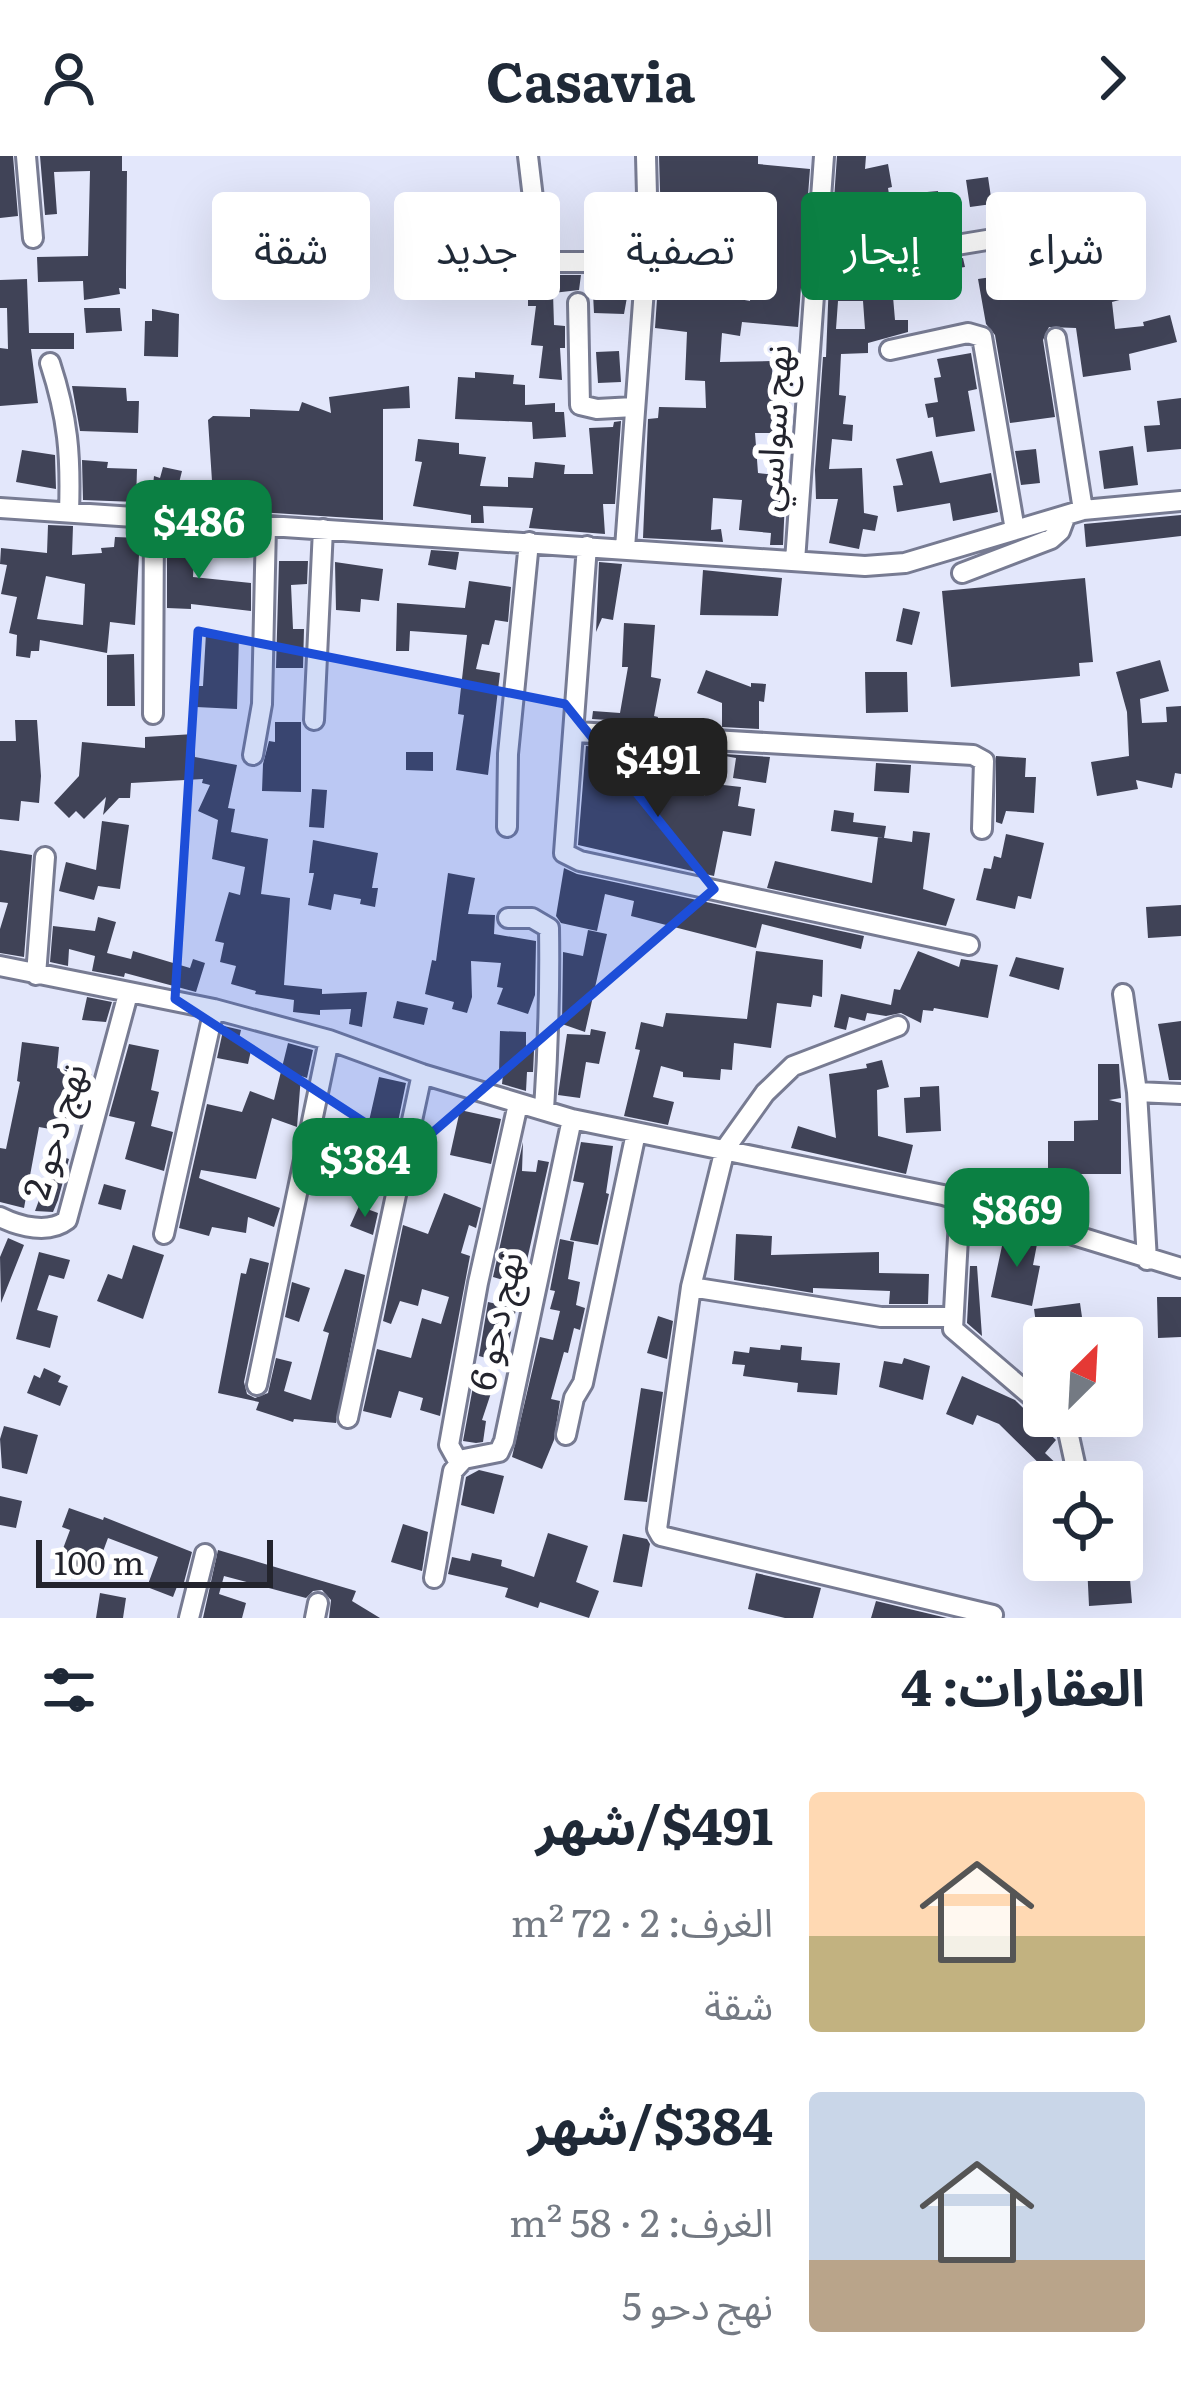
<!DOCTYPE html>
<html lang="ar">
<meta charset="utf-8">
<style>
body{margin:0;font-family:Literata,"Noto Sans Arabic",serif;background:#f2f2f3;color:#1f2937;direction:rtl;height:100vh;display:flex;flex-direction:column;font-size:45px;white-space:nowrap}
*{box-sizing:border-box;margin:0}
p{font-size:39px;color:#747a83}
.icon{flex:none;width:66px;height:66px;fill:none;stroke:currentColor;stroke-width:2;stroke-linecap:round;stroke-linejoin:round}
.map{position:relative;height:1462px;overflow:hidden;direction:ltr}
.drawer{display:flex;flex-direction:column;background:#fff;flex:1}
.drawer>*{flex:none}
.hud{position:absolute;left:36px;top:36px;width:1110px;height:108px;direction:rtl;display:flex;gap:24px}
.needle{width:78px;rotate:24deg}
.fabs{position:absolute;left:1023px;top:1161px;display:grid;gap:24px}
.fabs a{display:grid;place-items:center;width:120px;height:120px;border-radius:12px;background:#fff;box-shadow:0 12px 48px #0002;font-size:60px}
.scale{position:absolute;left:36px;bottom:30px;width:237px;box-sizing:border-box;padding-left:12px;border:6px solid #23242d;border-top:0;font-size:33px;line-height:42px;white-space:nowrap;color:#23242d;-webkit-text-stroke:9px #fff;paint-order:stroke}
.price{position:absolute;translate:-50% -102px;padding:0 27px;border-radius:24px;background:#0b8043;color:#fff;font-size:39px;line-height:78px;filter:drop-shadow(0 3px 6px #0008)}
.price::after{content:'';position:absolute;left:50%;top:72px;width:36px;height:27px;margin-left:-18px;background:inherit;clip-path:polygon(0 0,100% 0,50% 100%)}
.price.active{background:#222;color:#fff}
ul{padding:0;list-style:none}
li{display:flex;align-items:center;gap:36px;height:300px;padding:0 36px}
li span{display:grid;place-items:center;flex:none;width:336px;height:240px;border-radius:12px;color:#555}
li>.icon{margin-inline-start:auto}
span .icon{width:144px;height:144px;fill:#fffc;stroke-width:1}
li b{font-size:51px}
h2{display:flex;justify-content:space-between;align-items:center;height:144px;padding:0 36px;font-size:51px}
.pill{padding:0 42px;border-radius:12px;background:#fff;box-shadow:0 12px 48px #0002;font-size:42px;line-height:108px}
.pill.active{background:#0b8043;color:#fff}
header{display:flex;justify-content:space-between;align-items:center;height:156px;padding:0 36px;background:#fff;font-size:54px;font-weight:700}
.map>svg:first-child{display:block}
.building{fill:#404357;fill-rule:evenodd}
.lines{fill:none;stroke-linecap:round;stroke-linejoin:round}
.minor-casing{stroke:#777b92;stroke-width:24}
.minor{stroke:#fff;stroke-width:18}
.marked{fill:#1d4ed8;fill-opacity:0.2;stroke:#1d4ed8;stroke-width:9;stroke-linejoin:round}
.labels{text-anchor:middle;stroke-width:12;stroke-linejoin:round;paint-order:stroke}
.street-label{font-size:36px;fill:#23242d;stroke:#fff}
</style>
<header><svg class="icon" aria-label="forward" viewBox="0 0 24 24"><path d="M9 5l7 7-7 7"/></svg>Casavia<svg class="icon" aria-label="person" viewBox="0 0 24 24"><circle cx="12" cy="8" r="4"/><path d="M4 21q1-7 8-7t8 7"/></svg></header>
<div class="map">
<svg width="1181" height="1462" viewBox="0 0 1181 1462">
<rect width="100%" height="100%" fill="#e3e7fb"/>
<path class="building" d="M0 0H13L18 60 0 62Z
M40 0H122V15H127L126 116V133L119 132 120 138 84 144 83 125 38 126 37 101 88 100 90 15 54 16 57 58 45 59Z
M659 0H758V8L810 13 798 171 742 166 740 180 722 177 720 206 772 205 773 245 790 244 791 277H755L758 317 786 320 783 389H770L771 377 739 374 742 344 713 342 711 374 721 373 723 386 643 382 648 263 658 262 659 251 706 252 705 225 685 224 687 176 655 172 659 114 686 115 687 102 696 103 698 77 703 78 705 40 675 37 674 68 661 67ZM713 112 753 116 750 145 712 138Z
M837 0H866L865 13 888 8 892 31 888 32 889 38 857 45 862 74 896 63 903 84 881 88 879 80 831 87Z
M988 21 992 48 970 51 966 24Z
M938 35 939 45 957 44 960 75 922 81 916 37Z
M1080 36 1086 65H1092V86L1130 81 1138 139 1112 146 1115 173 1144 170 1143 166 1170 159 1177 186 1129 198 1131 214 1083 221 1076 172 1049 171 1043 184 1055 261 1010 267 995 179 986 168 978 123 1062 111 1011 88 1012 82 1030 79 1023 48Z
M592 52 634 53V89H606V76L592 75Z
M963 102 965 111 952 113 953 120 927 124 925 108Z
M528 119H581L579 134 553 137 554 169 565 170V192H560L562 224 539 222 543 190 531 189 536 150H528Z
M592 119H631L624 158 594 157Z
M852 122V133L892 129 895 164H908V176L868 187V197L841 198 839 239 846 240 843 268 853 269 852 285 832 283 829 313 862 312 864 357 878 360 875 375 863 373 859 393 829 387 838 343H816L815 314 823 201H826L829 124ZM838 145H863L865 173H836Z
M27 123 29 177H74V193H31L38 247 0 250V192L8 193 7 152H0V124Z
M84 152H120L122 175 86 177Z
M152 153 179 158 178 201 144 200 145 165H152Z
M619 195 621 226 598 227 596 196Z
M971 197 977 233 968 235 975 275 936 281 933 261 928 262 925 248 938 246 934 222 941 221 937 203Z
M475 216 514 219 513 228 525 229V249L555 247V256H564L566 281 533 283 532 266 455 263 458 221 475 222Z
M72 230 126 232 127 245H139L138 277 80 275Z
M409 230 410 252 383 253V364L210 353 209 325H212L208 264 213 260 250 261V253L299 255 302 246 331 257 329 241Z
M1181 242V293L1147 296 1144 270 1160 269 1157 245Z
M621 265 615 348H603L605 378 529 372 533 352 483 350 484 367H471V359L413 350 422 306 415 305 418 283 459 287V298L486 301 480 330 508 331V321L533 322 535 306 565 309 564 318H593L589 272 613 271 614 266Z
M1133 290 1138 329 1104 333 1099 295Z
M1036 293 1040 327 1021 329 1015 295Z
M22 294 55 299 56 333 16 326Z
M932 295 940 327 991 317 998 356 953 365 950 347 897 356 893 330 903 329 896 303Z
M82 304 108 306 107 312 137 313 136 346 83 344Z
M163 311 182 315 175 343 152 338 154 320 160 322Z
M1181 359V380L1086 391 1084 368Z
M48 369 73 370 72 399 102 397 101 392 114 391 115 381 140 382 135 469 110 466 107 497 40 484 39 495H31L30 502 16 500 17 479 9 477 17 441 1 438 7 409 0 408 1 392 47 397ZM46 420 85 428 83 469 37 463Z
M167 379 195 381 193 421 251 427V455L191 448V453L167 452Z
M431 394 459 396 456 414 428 409Z
M279 405H308L307 428 291 429 293 473H304L303 512H276Z
M335 406 383 413 379 445 361 443 360 456 336 454Z
M599 406 622 408 613 464 602 462 596 476Z
M703 414 782 422 778 460 700 459Z
M1085 422 1093 506 1079 507 1080 520 951 531 942 435Z
M469 425 511 431 508 466 495 464 489 489 482 488 476 513 500 517 488 619 456 614 464 559 458 558 467 479 410 475 409 495H396L397 447 465 452Z
M903 452 920 456 912 489 896 485Z
M624 467 655 469 651 521 661 523 654 560 658 561 657 567 592 563 593 555 620 557 628 511H622Z
M206 477 239 479 237 553 196 551 197 530H203Z
M134 498 135 550H107V499Z
M1160 504 1169 535 1140 543 1142 567 1167 566 1166 551 1181 550V618L1175 617 1172 632 1136 624 1138 633 1097 640 1091 606 1129 600 1127 556 1116 516Z
M706 514 751 531V527L766 528 764 546 759 545V573L722 571V547L697 537Z
M865 516H907L908 556 866 557Z
M15 564H37L41 620 39 647 21 645 19 665 0 663V585H16Z
M275 566H301V636L262 635 263 608 269 585 275 586Z
M194 578 195 601 237 609 228 652 235 653 231 676 268 683 261 738 290 742 284 829 322 833V838L367 836 362 871 349 868 351 853 320 854V859L293 856 294 844 255 838 256 835 231 828 236 810 220 806 224 787 215 785 229 736 240 739 245 711 212 703 218 664 198 655 210 629 202 627 203 623 131 627 130 642H119L103 659 106 641 84 663 76 655 69 662 54 647 79 620 82 586 145 592V581Z
M586 590 611 592 605 622 621 625 619 637 652 642V630H667L705 640 706 627 741 631 738 650 755 653 751 680 723 675 714 720 578 689Z
M406 596H433V615L406 614Z
M708 597 770 601 766 627 733 622 736 602Z
M996 600 1026 602 1025 621H1036L1034 657 1006 655 1002 668 996 666Z
M876 607 911 609 909 637 874 635Z
M312 633 327 634 324 672 309 671Z
M834 654 854 657 853 666 886 670 884 682 831 675Z
M102 665 129 669 120 733 98 730 94 744 59 735 66 706 96 714Z
M913 675 930 677 923 733 955 743 946 770 767 732 775 705 872 727 878 681 912 686Z
M1006 678 1044 687 1031 743 1018 740 1015 753 976 744 984 712 991 713 994 700 1001 702Z
M313 684 378 697 372 732H378L375 751 360 748 361 743 334 738 331 754 308 749 314 717H309Z
M0 694 32 699 24 801 0 797V773L8 747 0 746Z
M564 712 577 718 864 780 861 793 762 768 756 792 631 760 634 745 605 738 597 775 561 767 556 760Z
M448 717 475 722 468 758 495 759 494 778 536 785 535 839 528 858 497 848 503 832 497 831 501 807 471 805 472 841 467 857 452 853 454 846 425 838 432 804 436 805Z
M1181 749V780L1148 782 1146 751Z
M98 761 116 766 107 797 131 803 133 795 190 812 193 803 205 807 196 836 125 817 124 821 92 815 95 800 69 793 68 810 50 806 53 770 95 775Z
M588 774 607 778 585 876 562 868 563 796 583 800Z
M756 795 823 804 822 841 813 839 811 851 777 847 771 892 734 887 732 914 721 913 720 924 683 921V916L661 910 653 941 674 946 668 969 624 960 640 894 635 893 641 866 663 871 666 857 747 863Z
M918 795 959 811 961 803 998 809 988 862 934 852 933 855 923 854 921 867 901 857 886 860 867 857 865 865 849 861 846 874 834 871 841 838 891 849 894 833 900 834Z
M1016 801 1064 812 1059 834 1009 820Z
M87 841 112 846 106 866 82 864Z
M397 845 428 852 424 869 393 862Z
M1181 865V924H1169L1158 868Z
M224 870 241 874 238 887 252 890 248 908 217 902Z
M591 873 606 876 599 908 586 906 580 942 558 939 567 878 590 879Z
M500 875 526 876V895H534L533 916H527L526 935 502 928 503 918H499Z
M22 886 59 891 57 912 70 915 71 911 92 918 81 958 73 956 67 976 39 971 24 1052 0 1046V992L6 993 20 926 17 925Z
M288 887 313 894 307 922 301 920 297 971 272 962 256 1023 201 1014 199 1022 280 1052 274 1071 248 1061 246 1077 212 1071 209 1080 179 1072 207 948 242 956 250 935 274 944Z
M129 888 159 894 151 934 159 936 151 970 173 976 164 1015 125 1003 135 966 109 960Z
M882 904 889 931 877 934 878 980 913 989 906 1018 791 992 798 970 836 982 829 918 867 912 866 908Z
M1098 908H1119L1121 942 1109 944 1121 947V1018H1078V1066L1063 1062 1064 1041 1040 1042 1038 1054 1013 1046 1019 1020 1048 1026V985H1074V965L1098 964Z
M379 921 406 927 397 971 369 965Z
M939 930 941 975 906 977 904 942 920 941V931Z
M460 954 501 963 491 1008 450 999Z
M523 986 522 1015 536 1016 538 1004 549 1006 504 1207 479 1200 488 1146 506 1150 513 1127 493 1121Z
M581 986 613 990 606 1037 609 1038 598 1089 570 1084 584 1027 573 1025Z
M56 998 69 1003 58 1044 53 1056 35 1055Z
M104 1028 126 1034 121 1054 98 1048Z
M444 1037 481 1052 476 1072 469 1069 461 1097 470 1100 440 1260 420 1254 423 1242 399 1235 391 1262 363 1255 377 1193 411 1202 422 1162 441 1168 449 1141 422 1133 418 1150 400 1145 391 1168 383 1165 403 1069 428 1078Z
M359 1050 378 1057 373 1079 350 1070Z
M1005 1076 1038 1083 1033 1109 1040 1110 1032 1150 991 1141Z
M736 1078 772 1080 771 1099 879 1096V1117L929 1118 928 1148H889L890 1135 813 1132V1137L734 1124Z
M8 1082 24 1089 1 1147 0 1101Z
M560 1083 574 1086 568 1123 580 1126 576 1149 585 1152 580 1174 574 1172 568 1197 564 1196 551 1243 560 1245 554 1284 542 1313 512 1301 540 1181 553 1184 560 1155 550 1153 555 1135 550 1134Z
M133 1089 164 1099 143 1163 97 1145 108 1118 122 1123Z
M39 1096 70 1104 64 1123 49 1119 37 1154 58 1160 50 1192 16 1183Z
M250 1102 269 1107 244 1226 247 1238 255 1242 268 1237 276 1202 292 1206 284 1235 311 1244 329 1177 323 1175 345 1113 365 1119 336 1267 294 1263 293 1266 256 1254 259 1246 218 1237 241 1117 246 1118Z
M970 1110H977L982 1180 967 1167Z
M292 1126 310 1132 299 1166 285 1161Z
M1157 1141H1181V1181L1158 1182Z
M1080 1147 1085 1182H1038L1034 1153Z
M658 1160 673 1165 667 1203 647 1197Z
M781 1189 802 1191 801 1204 840 1207 837 1239 797 1236 798 1227 743 1220 745 1209 732 1208 734 1195 749 1197 750 1191 780 1194Z
M904 1202 930 1210 923 1244 879 1231 884 1205 902 1208Z
M44 1212 61 1220 58 1226 68 1230 60 1250 27 1237 34 1219 40 1222Z
M962 1220 1015 1244 1056 1284 1045 1297 1063 1314 1065 1326H1058L999 1268 977 1259 973 1269 946 1258Z
M474 1225 493 1231 482 1264 486 1265 483 1286 476 1287 463 1285Z
M641 1232 663 1236 647 1346 624 1344Z
M4 1270 38 1279 27 1318 2 1312 0 1283Z
M479 1314 504 1320 494 1358 461 1349 466 1321Z
M0 1340 22 1345 16 1372 0 1369Z
M69 1352 103 1364 104 1361 192 1396 183 1430 178 1428 173 1441 147 1431 158 1401 108 1382 95 1417 66 1407 68 1401 61 1398 70 1374 62 1371Z
M403 1368 428 1376 422 1415 391 1406Z
M548 1377 588 1390 576 1426 599 1435 589 1462 540 1446 538 1452 505 1441 508 1432 448 1418 452 1401 470 1405 472 1397 502 1404 501 1410 534 1421Z
M623 1378 647 1383 650 1388 642 1431 613 1426Z
M218 1394 356 1435 352 1445 380 1462H329L331 1444 322 1434 313 1435 306 1442 224 1420 219 1438 246 1447 242 1462H203Z
M1116 1407V1412L1129 1411 1132 1447 1089 1450 1087 1408Z
M756 1417 821 1432 813 1462H785L748 1453Z
M100 1437 126 1442 123 1462H96Z
M876 1445 947 1462H871Z"/>
<g class="lines">
<g class="minor-casing">
<path id="minor" d="M26 0 33 82
M528 0 533 42 528 69 532 102 549 106H646
M817 112 999 82
M578 147 580 249 597 253 634 251
M1056 182 1083 354
M890 194 968 177 982 181 1015 374
M50 207C68 262 71 299 69 356
M0 352 865 410 905 407 1083 354 1181 345
M587 390 564 697 580 705 969 789
M625 392 648 78 646 0
M795 405 824 0
M962 417 1051 383 1060 375 1066 359
M153 558 154 362
M314 564 323 373
M576 576 973 599 984 605 982 673
M253 599 262 548 266 369
M507 671 508 598 529 386
M508 762H532L549 772C550 834 548 894 544 954
M0 810 214 853 329 884 422 918 572 963 943 1039 1181 1112
M36 819 45 701
M1123 838 1137 936 1147 1104
M898 870 793 910 765 937 725 993 691 1131 657 1373 661 1380 993 1459
M1137 936 1181 938
M960 1045 953 1173 1044 1251
M0 1061C20 1071 49 1078 67 1064L128 838
M164 1078 214 853
M691 1131 881 1161H953
M257 1229 329 884
M1054 1260 1067 1271 1079 1326
M348 1262 422 918
M566 1279 574 1242 583 1227 636 977
M459 1307 449 1289 478 1127 518 948
M434 1422 453 1315 464 1303 499 1296 504 1285 572 963
M189 1462 205 1398
M315 1462 318 1447"/>
</g>
<use href="#minor" class="minor"/>
</g>
<path class="marked" d="M198 475 565 548 714 733 410 996 175 843Z"/>
<g class="labels">
<g class="street-label">
<text transform="translate(773 272) rotate(-86)" y="13">نهج سواسي</text>
<text transform="translate(55 975) rotate(-73)" y="13">نهج دحو 2</text>
<text transform="translate(496 1165) rotate(-78)" y="13">نهج دحو 6</text>
</g>
</g>
</svg>
<div class="fabs">
<a><svg class="needle" viewBox="-14 -14 28 28"><path d="M0-13l5 13h-10z" fill="#e53935"/><path d="M0 13l5-13h-10z" fill="#747a83"/></svg></a>
<a><svg class="icon" aria-label="locate" viewBox="0 0 24 24"><circle cx="12" cy="12" r="6"/><path d="M12 2v4M12 18v4M2 12h4M18 12h4"/></svg></a>
</div>
<div class="scale">100 m</div>
<b class="price" style="left:199px;top:426px">$486</b>
<b class="price active" style="left:658px;top:664px">$491</b>
<b class="price" style="left:365px;top:1064px">$384</b>
<b class="price" style="left:1017px;top:1114px">$869</b>
<div class="hud">
<a class="pill">شراء</a>
<a class="pill active">إيجار</a>
<a class="pill">تصفية</a>
<a class="pill">جديد</a>
<a class="pill">شقة</a>
</div>
</div>
<section class="drawer">
<h2>العقارات: 4<svg class="icon" aria-label="filters" viewBox="0 0 24 24"><path d="M4 7h16M4 17h16"/><circle cx="9" cy="7" r="2"/><circle cx="15" cy="17" r="2"/></svg></h2>
<ul>
<li><span style="background:linear-gradient(#ffd9b3 60%,#c2b280 0)"><svg class="icon" aria-label="home" viewBox="0 0 24 24"><path d="M3 11l9-7 9 7M6 9v11h12V9"/></svg></span><div><b>$491/شهر</b><p>الغرف: 2 · 72 m²</p><p>شقة</p></div></li>
<li><span style="background:linear-gradient(#c9d6e8 70%,#b9a48a 0)"><svg class="icon" aria-label="home" viewBox="0 0 24 24"><path d="M3 11l9-7 9 7M6 9v11h12V9"/></svg></span><div><b>$384/شهر</b><p>الغرف: 2 · 58 m²</p><p>نهج دحو 5</p></div></li>
</ul>
</section>
